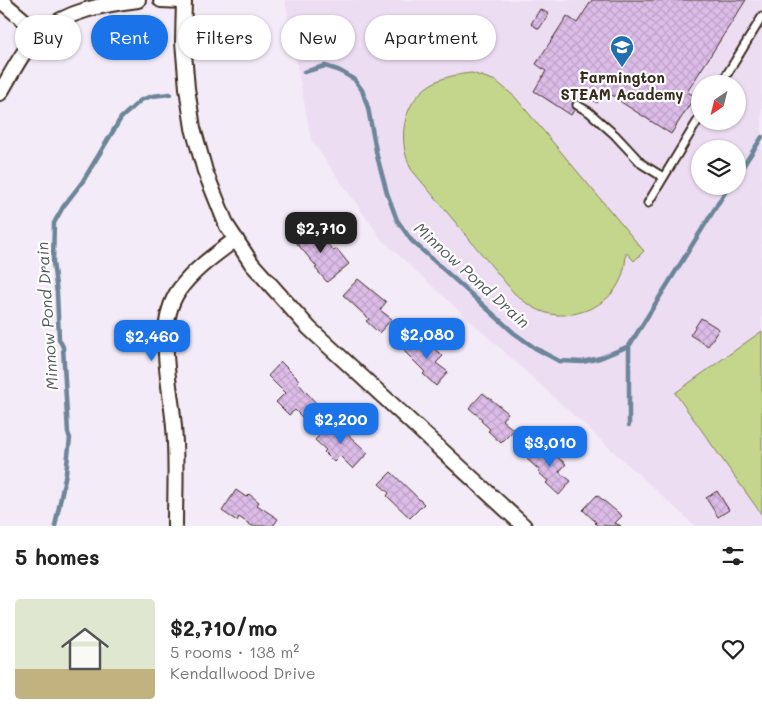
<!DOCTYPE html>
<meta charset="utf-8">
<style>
body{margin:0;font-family:Mali,sans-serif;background:#f6f6f6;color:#222;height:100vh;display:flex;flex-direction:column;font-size:19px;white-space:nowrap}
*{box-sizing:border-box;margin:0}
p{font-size:16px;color:#767676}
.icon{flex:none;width:28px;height:28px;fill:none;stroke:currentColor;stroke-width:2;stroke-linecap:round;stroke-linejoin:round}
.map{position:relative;height:526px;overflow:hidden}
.side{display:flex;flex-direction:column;background:#fff;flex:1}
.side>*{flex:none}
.banner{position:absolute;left:15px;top:15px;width:500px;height:45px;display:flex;gap:10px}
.needle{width:32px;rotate:215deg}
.fabs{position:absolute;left:691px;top:75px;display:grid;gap:10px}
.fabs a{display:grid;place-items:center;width:55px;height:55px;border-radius:50%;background:#fff;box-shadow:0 1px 4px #0004;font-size:25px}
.price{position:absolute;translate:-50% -42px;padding:0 11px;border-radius:10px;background:#1a73e8;color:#fff;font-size:16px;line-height:32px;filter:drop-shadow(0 1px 2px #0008)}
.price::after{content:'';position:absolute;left:50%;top:30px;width:15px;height:11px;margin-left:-8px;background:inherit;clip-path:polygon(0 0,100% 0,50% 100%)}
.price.on{background:#222;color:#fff}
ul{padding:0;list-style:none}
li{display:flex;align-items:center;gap:15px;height:125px;padding:0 15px}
li span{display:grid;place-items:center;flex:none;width:140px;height:100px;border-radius:5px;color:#555}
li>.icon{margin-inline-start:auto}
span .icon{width:60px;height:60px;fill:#fffc;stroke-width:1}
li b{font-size:21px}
h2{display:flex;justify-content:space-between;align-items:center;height:60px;padding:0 15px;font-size:21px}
.tag{padding:0 18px;border-radius:22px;background:#fff;box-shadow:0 1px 4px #0004;font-size:18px;line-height:45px}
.tag.on{background:#1a73e8;color:#fff}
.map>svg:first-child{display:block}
.built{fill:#edddf3;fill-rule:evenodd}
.garden{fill:#c4d68b;stroke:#808054}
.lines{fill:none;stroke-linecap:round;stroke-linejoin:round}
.stream{stroke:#6c8598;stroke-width:4.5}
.building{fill:url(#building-cross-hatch);stroke:#3b2a1e}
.service-casing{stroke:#3b2a1e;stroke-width:11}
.minor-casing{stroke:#3b2a1e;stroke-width:18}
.service{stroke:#fff;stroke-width:7}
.minor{stroke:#fff;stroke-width:14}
.labels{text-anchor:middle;stroke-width:4.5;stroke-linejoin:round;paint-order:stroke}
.poi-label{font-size:15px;font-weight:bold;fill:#3b2a1e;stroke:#fff}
.water-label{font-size:16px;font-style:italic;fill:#54585b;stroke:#fff}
</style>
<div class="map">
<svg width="762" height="526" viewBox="0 0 762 526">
<defs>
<pattern id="building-cross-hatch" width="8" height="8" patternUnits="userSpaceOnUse" patternTransform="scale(1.25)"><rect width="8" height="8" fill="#dcbce8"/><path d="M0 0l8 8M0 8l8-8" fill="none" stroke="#bea2c7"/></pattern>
</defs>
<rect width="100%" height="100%" fill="#f4ebf8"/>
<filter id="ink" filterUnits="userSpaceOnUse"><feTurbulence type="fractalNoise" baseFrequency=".02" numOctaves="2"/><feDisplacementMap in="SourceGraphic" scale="10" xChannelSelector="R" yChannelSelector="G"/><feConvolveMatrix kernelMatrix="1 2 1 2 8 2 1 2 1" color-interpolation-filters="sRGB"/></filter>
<g filter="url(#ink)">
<path class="built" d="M285 0H762V526H695L383 241 311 140ZM700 84H738V121H700ZM700 149H738V186H700Z"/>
<path class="garden" d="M472 73 496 81 515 97 644 251 634 261 626 252C626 265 622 282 613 292 601 307 577 316 558 315 541 314 526 304 514 293L411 169C396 138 403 97 437 81 448 76 460 74 472 73Z
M762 331V515L675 393Z"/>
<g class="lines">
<path class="stream" d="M304 72 325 66 338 70 354 79 362 90 368 108 377 156 387 193 397 220 411 240 514 333 535 348 559 361 582 362 600 358 629 346 729 186
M738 174 762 137
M629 425V346
M55 526 66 473 70 438 68 433 63 347 59 339 57 293 53 262 54 223 63 207 83 181 121 118 141 100 152 96 170 94"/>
</g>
<path class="building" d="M592 0H746L687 92 695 96 671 134 621 102 619 97 603 94 597 103 584 94 571 115 534 91 546 71 536 64 567 16 577 23Z
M540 9 549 14 539 29 531 24Z
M311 226 334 251 337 249 349 264 327 282 315 268 317 267 294 240Z
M358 279 386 302 380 310 392 319 379 333 366 321 369 319 343 295Z
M701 318 719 329 708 346 690 335Z
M418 336 443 356 436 363 448 372 436 386 423 374 425 372 404 351Z
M281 362 299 380 297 382 316 403 302 417 295 410 289 415 276 402 285 393 268 376Z
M483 393 508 413 502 420 514 430 501 443 488 431 490 429 481 421 482 419 469 408Z
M336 418 348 429 345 432 368 453 353 469 340 456 334 462 324 452 326 450 315 440Z
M541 444 566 464 559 472 571 481 559 495 546 483 548 481 538 472 540 471 527 459Z
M391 472 424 504 410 518 387 496 389 493 379 484Z
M236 490 246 497 249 494 259 502 257 505 278 519 273 526H252L239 517 237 521 222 511Z
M717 491 729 510 718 517 706 498Z
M597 495 622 516 615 523 621 526H598L595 523 596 522 583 510Z"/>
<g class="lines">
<g class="service-casing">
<path id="service" d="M721 84 762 17
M577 105 589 112 615 135 642 164 663 177
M648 203 700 117"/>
</g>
<g class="minor-casing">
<path id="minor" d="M0 0 40 34
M161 0 184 1
M184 0 183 42 187 88 193 128 205 171 227 226 252 264 309 328 524 526
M0 93C11 75 24 47 41 33 67 11 104 4 138 0
M175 526C175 493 177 460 174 427 171 387 154 325 179 290 194 269 216 254 236 239"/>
</g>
<use href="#service" class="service"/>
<use href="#minor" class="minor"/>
</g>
</g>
<defs>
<g id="school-pin" transform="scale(1.25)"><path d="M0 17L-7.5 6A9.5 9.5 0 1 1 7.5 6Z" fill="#1f6fb2" stroke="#fff"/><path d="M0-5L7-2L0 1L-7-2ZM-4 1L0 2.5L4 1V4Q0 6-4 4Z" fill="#fff"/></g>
</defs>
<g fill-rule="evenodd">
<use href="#school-pin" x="622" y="47"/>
</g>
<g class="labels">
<g class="poi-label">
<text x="622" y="83">Farmington<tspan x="622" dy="17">STEAM Academy</tspan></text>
</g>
<g class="water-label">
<text transform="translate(472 275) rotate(42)" y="6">Minnow Pond Drain</text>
<text transform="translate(47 316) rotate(-94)" y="6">Minnow Pond Drain</text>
</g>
</g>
</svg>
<div class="fabs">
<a><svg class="needle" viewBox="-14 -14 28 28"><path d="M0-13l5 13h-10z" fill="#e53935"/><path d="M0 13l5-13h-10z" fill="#767676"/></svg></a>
<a><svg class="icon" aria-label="layers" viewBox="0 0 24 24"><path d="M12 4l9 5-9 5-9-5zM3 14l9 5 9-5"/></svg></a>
</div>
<b class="price on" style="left:321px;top:254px">$2,710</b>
<b class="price" style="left:427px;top:360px">$2,080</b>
<b class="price" style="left:152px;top:362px">$2,460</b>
<b class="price" style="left:341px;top:445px">$2,200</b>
<b class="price" style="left:550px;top:468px">$3,010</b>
<div class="banner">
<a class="tag">Buy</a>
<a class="tag on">Rent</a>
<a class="tag">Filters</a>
<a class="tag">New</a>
<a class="tag">Apartment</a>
</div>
</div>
<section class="side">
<h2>5 homes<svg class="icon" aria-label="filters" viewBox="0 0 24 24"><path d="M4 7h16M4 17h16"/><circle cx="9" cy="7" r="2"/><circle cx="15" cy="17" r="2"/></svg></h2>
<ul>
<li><span style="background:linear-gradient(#dfe7d0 70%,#c2b280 0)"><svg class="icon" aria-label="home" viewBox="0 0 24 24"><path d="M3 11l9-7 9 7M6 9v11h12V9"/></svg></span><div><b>$2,710/mo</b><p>5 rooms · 138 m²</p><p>Kendallwood Drive</p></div><svg class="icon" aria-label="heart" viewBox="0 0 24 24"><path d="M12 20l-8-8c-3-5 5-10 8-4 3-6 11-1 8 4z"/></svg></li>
</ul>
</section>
